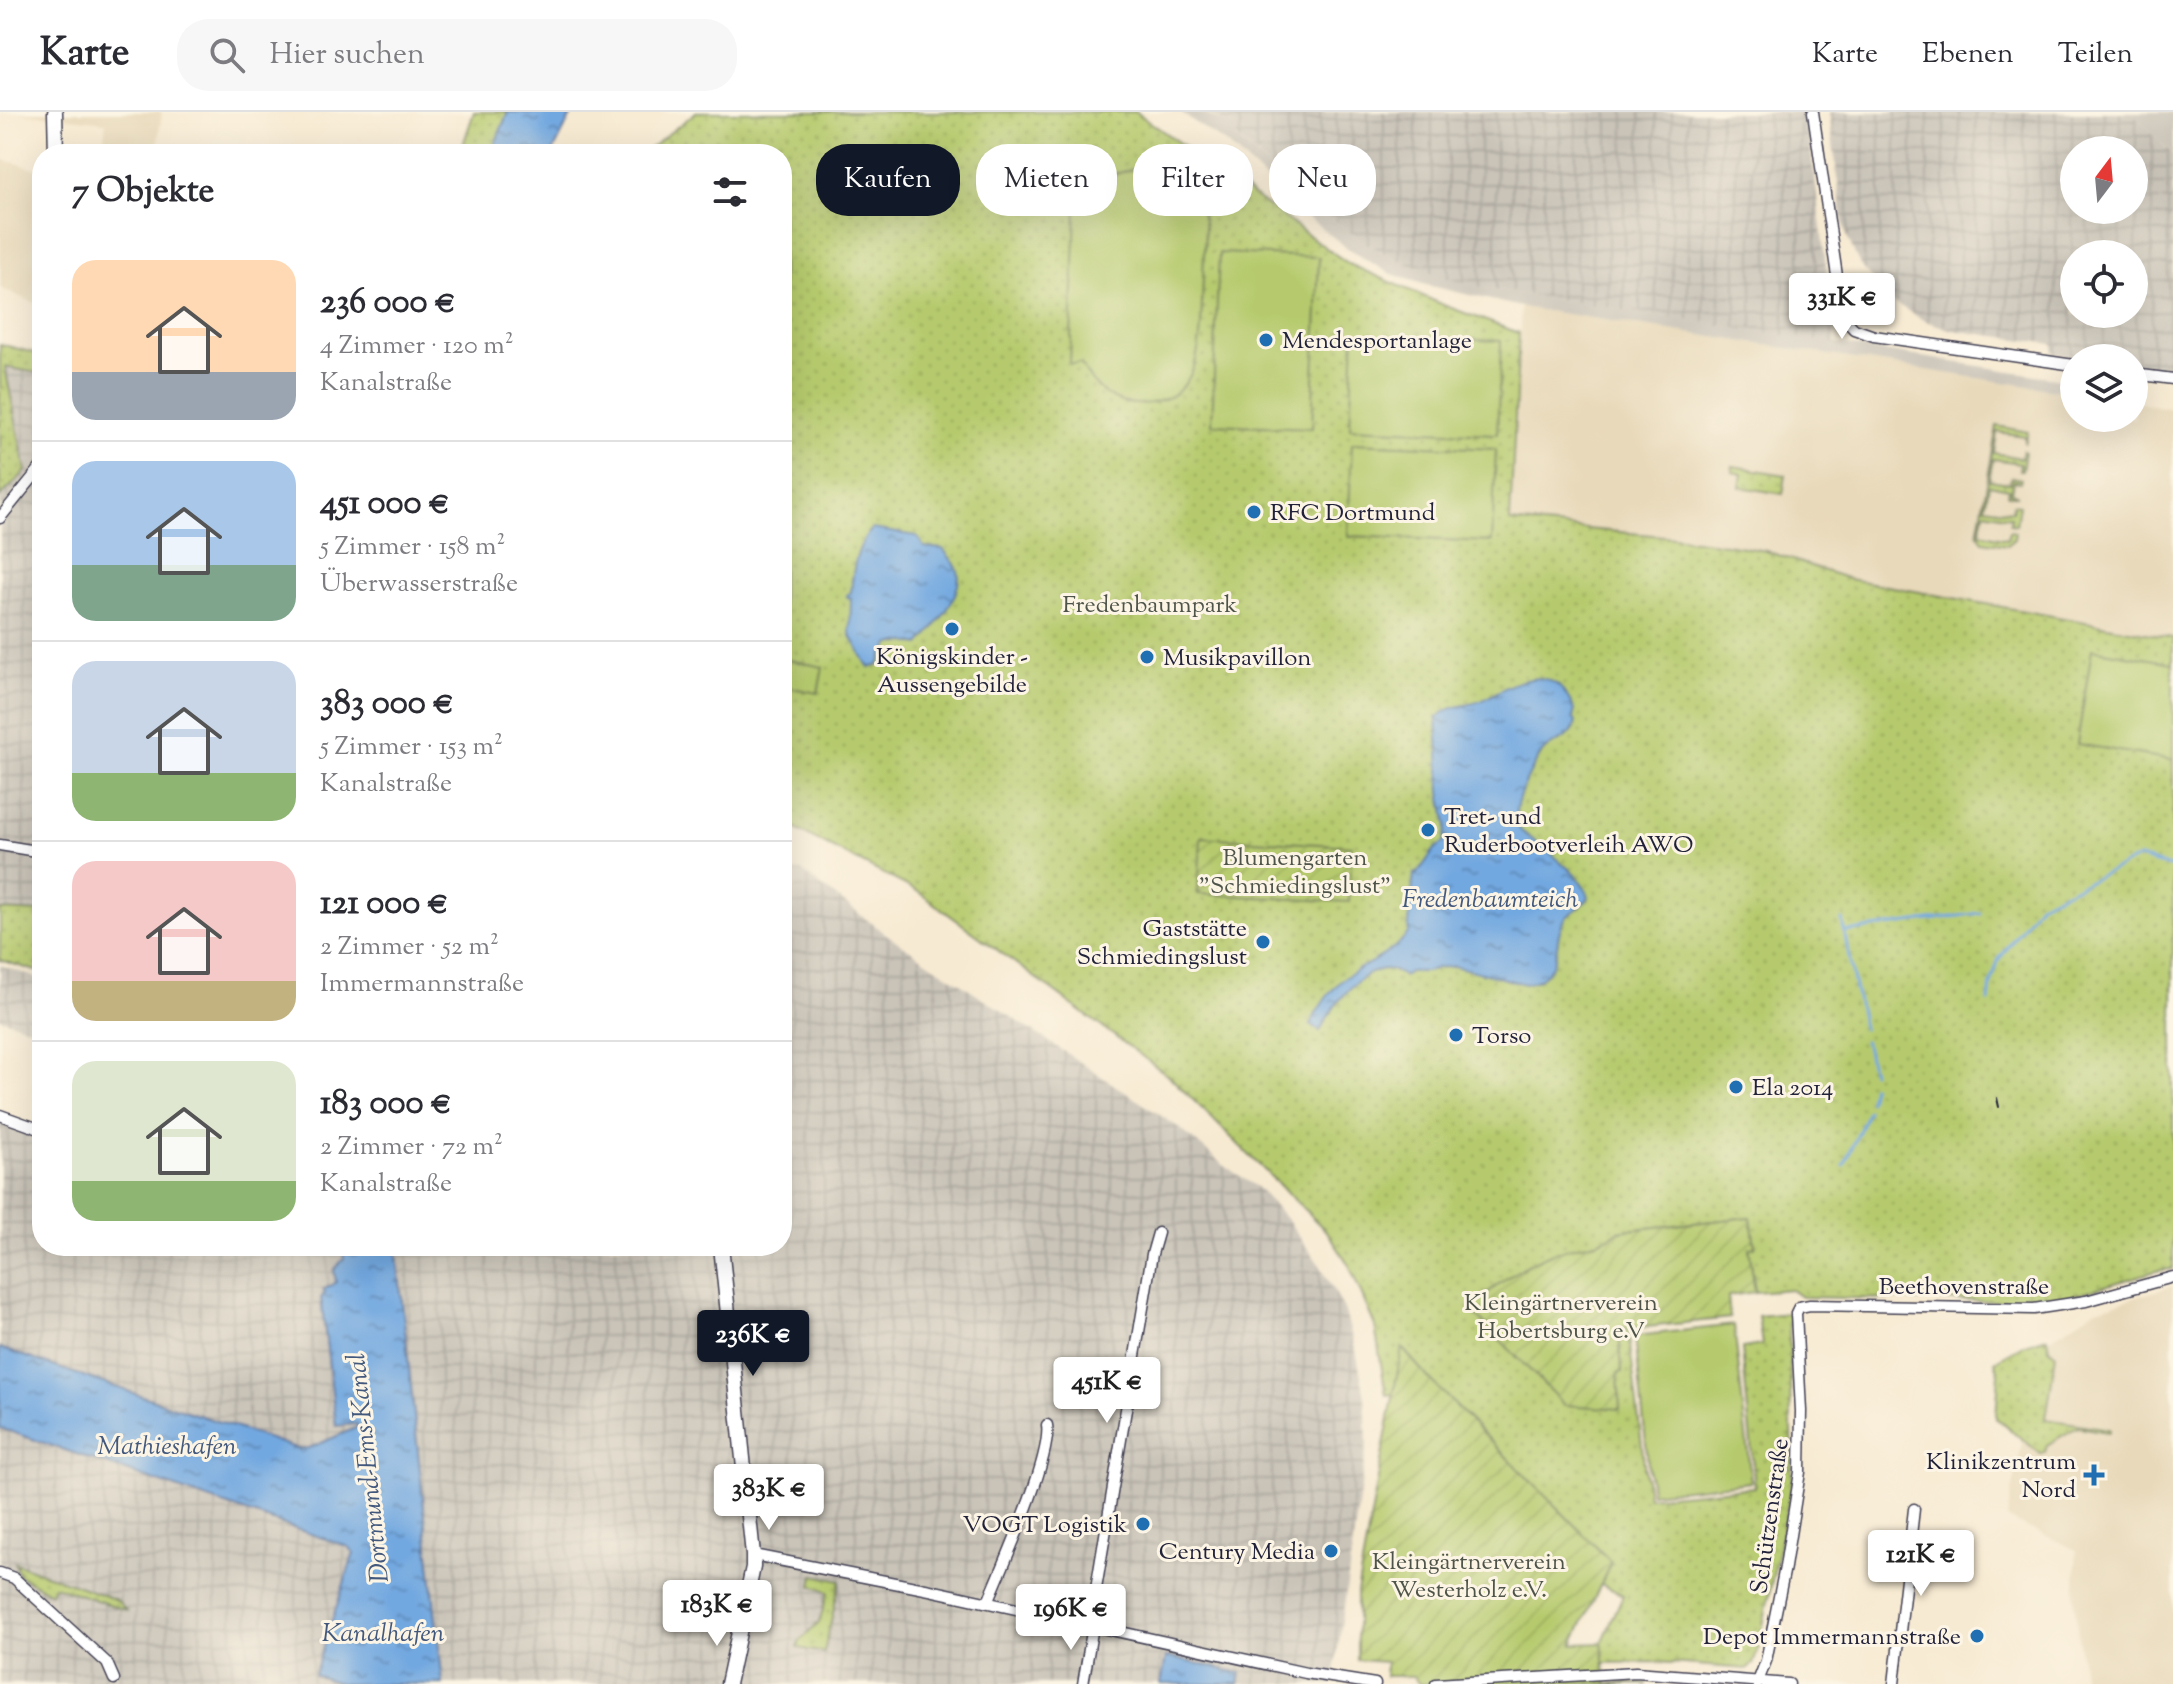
<!DOCTYPE html>
<html lang="de">
<meta charset="utf-8">
<style>
body{margin:0;font-family:"Sorts Mill Goudy",serif;background:#f7f7f7;color:#2b2b33;height:100vh;display:flex;flex-direction:column;font-size:30px;white-space:nowrap}
*{box-sizing:border-box;margin:0}
p{font-size:26px;color:#7c7c81}
.icon{flex:none;width:44px;height:44px;fill:none;stroke:currentColor;stroke-width:2;stroke-linecap:round;stroke-linejoin:round}
.map{position:relative;flex:1;overflow:hidden}
.panel{position:absolute;left:32px;top:32px;width:760px;height:1112px;display:flex;flex-direction:column;background:#fff;border-radius:32px;box-shadow:0 8px 32px #0002}
.panel>*{flex:none}
.guide{position:absolute;left:816px;top:32px;width:760px;height:72px;display:flex;gap:16px}
.needle{width:52px;rotate:16deg}
.buttons{position:absolute;left:2060px;top:24px;display:grid;gap:16px}
.buttons a{display:grid;place-items:center;width:88px;height:88px;border-radius:50%;background:#fff;box-shadow:0 8px 32px #0002;font-size:40px}
.price{position:absolute;translate:-50% -68px;padding:0 18px;border-radius:8px;background:#fff;color:#222;font-size:26px;line-height:52px;filter:drop-shadow(0 2px 4px #0008)}
.price::after{content:'';position:absolute;left:50%;top:48px;width:24px;height:18px;margin-left:-12px;background:inherit;clip-path:polygon(0 0,100% 0,50% 100%)}
.price.selected{background:#111827;color:#fff}
ul{padding:0;list-style:none}
li{display:flex;align-items:center;gap:24px;height:200px;padding:0 40px}
li+li{border-top:2px solid #e1e1e2}
li span{display:grid;place-items:center;flex:none;width:224px;height:160px;border-radius:24px;color:#555}
li>.icon{margin-inline-start:auto}
span .icon{width:96px;height:96px;fill:#fffc;stroke-width:1}
li b{font-size:34px}
h2{display:flex;justify-content:space-between;align-items:center;height:96px;padding:0 40px;font-size:34px}
.chip{padding:0 28px;border-radius:32px;background:#fff;box-shadow:0 8px 32px #0002;font-size:28px;line-height:72px}
.chip.selected{background:#111827;color:#fff}
header{display:flex;align-items:center;gap:48px;box-sizing:border-box;height:112px;padding:0 40px;background:#fff;border-bottom:2px solid #e1e1e2}
header strong{font-size:38px}
nav{display:flex;gap:44px;margin-inline-start:auto;font-size:28px}
.search{width:560px;height:72px;background:#f7f7f7;display:flex;align-items:center;gap:20px;box-sizing:border-box;padding:0 28px;border-radius:32px;color:#7c7c81;font-size:30px}
.map>svg:first-child{display:block}
.built{fill:#e8d9ba}
.industrial{fill:url(#industrial-grid);fill-rule:evenodd}
.railway{fill:#c9c3b8}
.grass{fill:url(#grass-dots);stroke:#6c7654;stroke-width:2}
.garden{fill:url(#garden-furrows);stroke:#6c7654;stroke-width:2}
.pitch{fill:#b6ca6d;stroke:#6c7654;stroke-width:2}
.water{fill:url(#water-ripples);stroke:#4a658e;stroke-width:2}
.lines{fill:none;stroke-linecap:round;stroke-linejoin:round}
.stream{stroke:#72a8e0;stroke-width:3}
.minor-casing{stroke:#424052;stroke-width:13}
.major-casing{stroke:#424052;stroke-width:17}
.minor{stroke:#fff;stroke-width:10}
.major{stroke:#fff;stroke-width:14}
.tram{stroke:#22223b;stroke-width:2}
.poi-dot{fill:#1f6fb2;stroke:#fcf5e5;stroke-width:3}
.labels{text-anchor:middle;stroke-width:6;stroke-linejoin:round;paint-order:stroke}
.poi-label{font-size:24px;fill:#22223b;stroke:#fcf5e5;text-anchor:start}
.park-label{font-size:24px;fill:#4e544a;stroke:#fcf5e5}
.street-label{font-size:24px;fill:#22223b;stroke:#fcf5e5}
.water-label{font-size:26px;font-style:italic;fill:#42587d;stroke:#fcf5e5}
</style>
<header>
<strong>Karte</strong>
<div class="search"><svg class="icon" aria-label="search" viewBox="0 0 24 24"><circle cx="10" cy="10" r="6"/><path d="M15 15l6 6"/></svg>Hier suchen</div>
<nav><a>Karte</a><a>Ebenen</a><a>Teilen</a></nav>
</header>
<div class="map">
<svg width="2173" height="1572" viewBox="0 0 2173 1572">
<defs>
<pattern id="industrial-grid" width="8" height="8" patternUnits="userSpaceOnUse" patternTransform="scale(2)"><rect width="8" height="8" fill="#c9c3b8"/><path d="M0 4h8M4 0v8" fill="none" stroke="#aca79f"/></pattern>
<pattern id="grass-dots" width="8" height="8" patternUnits="userSpaceOnUse" patternTransform="scale(2)"><rect width="8" height="8" fill="#b6ca6d"/><path d="M2 2h.1M6 6h.1" fill="none" stroke="#9cad5f" stroke-width="1.8" stroke-linecap="round"/></pattern>
<pattern id="garden-furrows" width="10" height="10" patternUnits="userSpaceOnUse" patternTransform="scale(2)"><rect width="10" height="10" fill="#b6ca6d"/><path d="M-1 1l2-2M0 10L10 0M9 11l2-2" fill="none" stroke="#9cad5f"/></pattern>
<pattern id="water-ripples" width="26" height="14" patternUnits="userSpaceOnUse" patternTransform="scale(2)"><rect width="26" height="14" fill="#72a8e0"/><path d="M2 4q2-2 4 0t4 0M15 11q2-2 4 0t4 0" fill="none" stroke="#5d88b7"/></pattern>
</defs>
<rect width="100%" height="100%" fill="#fcf5e5"/>
<filter id="ink" filterUnits="userSpaceOnUse"><feTurbulence type="fractalNoise" baseFrequency=".0125" numOctaves="2"/><feDisplacementMap in="SourceGraphic" scale="16" xChannelSelector="R" yChannelSelector="G"/><feConvolveMatrix kernelMatrix="1 2 1 2 8 2 1 2 1" color-interpolation-filters="sRGB"/></filter>
<filter id="wash" filterUnits="userSpaceOnUse"><feTurbulence type="fractalNoise" baseFrequency=".006" numOctaves="4" result="noise"/><feDisplacementMap in="SourceGraphic" scale="32" xChannelSelector="R" yChannelSelector="G"/><feGaussianBlur stdDeviation="1.8" result="paint"/><feColorMatrix in="noise" values="0 0 0 0 0 0 0 0 0 0 0 0 0 0 0 0 0 1.4 0 .05"/><feComposite in="paint" operator="in"/></filter>
<g filter="url(#wash)">
<rect width="100%" height="100%" fill="#f7ead2"/>
<path class="built" d="M15 0H162L157 35 104 27 106 10Z
M0 47 42 58V194L0 176Z
M1521 195 2074 281V306H2134V290L2173 297V526L1849 467 1766 439 1732 433 1510 410Z
M2173 1174V1572H2084L2074 1487 2077 1438 2007 1406 2024 1320 2005 1255 2097 1197Z"/>
<path class="industrial" d="M1203 0H1806L1836 232 1484 176 1444 166 1399 149 1365 131 1313 94 1236 25 1239 16Z
M1829 0H2132L2160 31 2173 42V259L2134 253V246H2084L2053 241V232L1953 218 1925 209 1890 188 1861 155 1848 127 1843 110ZM2074 38H2134V98H2074ZM2074 142H2134V202H2074Z
M5 255 42 262V800L0 798V385L26 359Z
M801 759 889 824 1178 1015 1222 1052 1259 1077 1289 1110 1319 1152 1344 1197 1356 1239 1365 1284 1367 1331 1333 1572H0V1011L42 1025V1134H782V761Z
M0 853 42 868V920L0 906Z"/>
<path class="railway" d="M1180 0H1199L1239 16 1236 26 1313 94 1365 131 1398 149 1445 166 1484 176 2074 269V281L1521 195 1426 173 1389 161 1350 138 1303 102 1228 33Z
M2132 0H2171L2173 3V41L2160 31Z"/>
<path class="grass" d="M474 0H508L491 42H460Z
M696 0H1136L1349 152 1446 194 1519 221 1510 410 1674 425 1732 433 1766 439 1849 467 2173 526V1157L2156 1159 2071 1184 2026 1190 1801 1185 1790 1177 1755 1180 1749 1135 1755 1134 1750 1105 1618 1119C1600 1134 1575 1132 1554 1141 1521 1154 1496 1173 1470 1197L1618 1261 1622 1260 1619 1218 1628 1217 1648 1385 1755 1375 1742 1236 1762 1233 1758 1204 1789 1201 1792 1371 1758 1538 1753 1552 1747 1557 1658 1550 1604 1551 1602 1531 1623 1483 1601 1472 1611 1450 1430 1268 1403 1237 1394 1282 1386 1283 1375 1214 1349 1153 1328 1121 1169 964 917 779 782 710V42H643Z
M0 232 42 243V262L5 255 26 359 0 385Z
M1997 314 2028 320 2025 332V324L1997 320 1994 341 2021 346 2023 339 2025 340 2022 358H2019L2020 351 1993 347 1989 368 2010 371 2011 365 2021 367 2020 370 2013 369 2011 380 2018 383H2008L2009 377 1989 373 1985 395 2012 399 2013 392 2019 393 2016 413 2010 412 2011 405 1984 400 1980 421 2007 427 2009 419 2015 420 2014 427 2007 433 1983 429 1978 422Z
M1733 354 1786 363 1783 382 1740 375 1742 362 1732 360Z
M0 798 42 800V861L0 848Z
M2047 1225 2049 1236 2056 1242 2046 1307 2109 1317V1320L2077 1315 2047 1333 2045 1340 2041 1342 1996 1306 1999 1261 1995 1249 2025 1232Z
M15 1451 117 1488 126 1498 54 1474 51 1481 19 1463Z
M814 1463 840 1469 824 1541 798 1536 800 1529 819 1511 828 1480 812 1474Z"/>
<path class="garden" d="M1201 725 1352 734 1349 790 1198 782Z
M1751 1105 1755 1135 1749 1136 1755 1180 1728 1184 1730 1206 1619 1218 1622 1260 1618 1261 1620 1297 1564 1293 1470 1197C1495 1173 1520 1154 1553 1141 1575 1132 1600 1134 1618 1119Z
M1402 1236 1430 1268 1611 1450 1573 1532 1602 1531 1607 1571 1648 1572H1419L1413 1564H1385L1386 1550 1357 1548V1480Z"/>
<path class="pitch" d="M1140 55C1178 57 1200 79 1205 116 1204 141 1203 166 1202 191 1200 236 1200 291 1139 292 1111 293 1093 275 1081 252H1070L1077 72 1100 73 1112 63Z
M1219 141 1319 145 1312 316 1212 312Z
M1354 223 1501 229 1497 322 1350 316Z
M1352 331 1496 337 1492 430 1348 424Z
M2092 537 2173 551V648L2077 632Z
M785 547 823 555 818 581 782 574Z
M1734 1213 1751 1370 1651 1381 1635 1224Z"/>
<path class="water" d="M508 0H573L552 42H491Z
M872 417 917 424 924 435 943 437C948 444 956 451 958 459 964 483 934 516 920 533L906 530 891 532 883 543 879 553 869 556 850 522 851 486 847 485V483L851 480C853 457 856 434 872 417Z
M1539 566C1559 568 1566 581 1575 598L1573 606 1576 610C1572 628 1558 627 1545 638 1536 646 1516 687 1516 700 1516 705 1519 712 1520 718 1539 733 1584 763 1589 785 1583 796 1573 797 1566 806 1550 825 1568 863 1525 872L1454 854 1437 856 1427 860H1410L1403 864C1398 861 1390 857 1385 857 1357 859 1331 897 1320 919L1310 913C1319 895 1333 873 1350 862 1370 850 1393 841 1408 821L1414 761 1417 762 1435 737 1444 730 1447 714 1441 680 1437 607C1450 590 1469 596 1485 587 1506 575 1513 569 1539 566Z
M342 1134H396L443 1572H342L314 1563 354 1441 349 1435 0 1316V1236L299 1337 309 1336 358 1315 356 1312 336 1314 321 1186 325 1181 323 1178 336 1170 334 1158 344 1146Z
M1166 1545 1241 1561 1239 1572H1161Z"/>
<g class="lines">
<path class="stream" d="M1842 808 1863 917
M1845 820 1980 801
M1989 890 1991 872 1998 849 2039 792 2139 746 2173 756
M1865 929 1872 960
M1869 989 1872 974
M1844 1054 1868 999"/>
</g>
</g>
<g filter="url(#ink)">
<g class="lines">
<g class="minor-casing">
<path id="minor" d="M1813 0 1843 205 1854 217 1874 224 2074 253
M2134 262 2173 267
M0 406 42 354
M0 733 42 740
M0 1003 42 1018
M753 1443 930 1478 1306 1561 1375 1572
M0 1461 14 1466 107 1551 114 1567
M988 1490C1003 1454 1052 1345 1047 1313
M1090 1513 1152 1142 1158 1121
M1083 1572 1093 1514
M1436 1572 1636 1560 1789 1572
M1757 1572 1766 1549 1785 1455 1800 1360 1801 1299 1796 1201 1799 1195 1810 1193 2034 1197 2086 1189 2173 1165
M1894 1572 1914 1397"/>
</g>
<g class="major-casing">
<path id="major" d="M55 0 56 42
M721 1134 753 1443V1455L728 1572"/>
</g>
<use href="#minor" class="minor"/>
<use href="#major" class="major"/>
<path class="tram" d="M1997 986 1999 995"/>
</g>
</g>
<g class="poi-dot">
<circle cx="1266" cy="228" r="8"/>
<circle cx="1254" cy="400" r="8"/>
<circle cx="952" cy="517" r="8"/>
<circle cx="1147" cy="545" r="8"/>
<circle cx="1428" cy="718" r="8"/>
<circle cx="1263" cy="830" r="8"/>
<circle cx="1456" cy="923" r="8"/>
<circle cx="1736" cy="975" r="8"/>
<path d="M2090 1351h8v8h8v8h-8v8h-8v-8h-8v-8h8z"/>
<circle cx="1143" cy="1412" r="8"/>
<circle cx="1331" cy="1439" r="8"/>
<circle cx="1977" cy="1524" r="8"/>
</g>
<g class="labels">
<g class="poi-label">
<text x="1282" y="236">Mendesportanlage</text>
<text x="1270" y="408">RFC Dortmund</text>
<text x="952" y="552" text-anchor="middle">Königskinder -<tspan x="952" dy="28">Aussengebilde</tspan></text>
<text x="1163" y="553">Musikpavillon</text>
<text x="1444" y="712">Tret- und<tspan x="1444" dy="28">Ruderbootverleih AWO</tspan></text>
<text x="1247" y="824" text-anchor="end">Gaststätte<tspan x="1247" dy="28">Schmiedingslust</tspan></text>
<text x="1472" y="931">Torso</text>
<text x="1752" y="983">Ela 2014</text>
<text x="2076" y="1357" text-anchor="end">Klinikzentrum<tspan x="2076" dy="28">Nord</tspan></text>
<text x="1127" y="1420" text-anchor="end">VOGT Logistik</text>
<text x="1315" y="1447" text-anchor="end">Century Media</text>
<text x="1961" y="1532" text-anchor="end">Depot Immermannstraße</text>
</g>
<g class="park-label">
<text x="1150" y="500">Fredenbaumpark</text>
<text x="1295" y="753">Blumengarten<tspan x="1295" dy="28">"Schmiedingslust"</tspan></text>
<text x="1561" y="1198">Kleingärtnerverein<tspan x="1561" dy="28">Hobertsburg e.V</tspan></text>
<text x="1469" y="1457">Kleingärtnerverein<tspan x="1469" dy="28">Westerholz e.V.</tspan></text>
</g>
<g class="street-label">
<text x="1964" y="1182">Beethovenstraße</text>
<text transform="translate(1769 1404) rotate(-82)" y="8">Schützenstraße</text>
</g>
<g class="water-label">
<text x="1490" y="795">Fredenbaumteich</text>
<text x="167" y="1342">Mathieshafen</text>
<text transform="translate(367 1356) rotate(-96)" y="9">Dortmund-Ems-Kanal</text>
<text x="383" y="1529">Kanalhafen</text>
</g>
</g>
</svg>
<div class="buttons">
<a><svg class="needle" viewBox="-14 -14 28 28"><path d="M0-13l5 13h-10z" fill="#e53935"/><path d="M0 13l5-13h-10z" fill="#7c7c81"/></svg></a>
<a><svg class="icon" aria-label="locate" viewBox="0 0 24 24"><circle cx="12" cy="12" r="6"/><path d="M12 2v4M12 18v4M2 12h4M18 12h4"/></svg></a>
<a><svg class="icon" aria-label="layers" viewBox="0 0 24 24"><path d="M12 4l9 5-9 5-9-5zM3 14l9 5 9-5"/></svg></a>
</div>
<b class="price" style="left:1842px;top:229px">331K €</b>
<b class="price selected" style="left:753px;top:1266px">236K €</b>
<b class="price" style="left:1107px;top:1313px">451K €</b>
<b class="price" style="left:769px;top:1420px">383K €</b>
<b class="price" style="left:1921px;top:1486px">121K €</b>
<b class="price" style="left:717px;top:1536px">183K €</b>
<b class="price" style="left:1071px;top:1540px">196K €</b>
<div class="guide">
<a class="chip selected">Kaufen</a>
<a class="chip">Mieten</a>
<a class="chip">Filter</a>
<a class="chip">Neu</a>
</div>
<section class="panel">
<h2>7 Objekte<svg class="icon" aria-label="filters" viewBox="0 0 24 24"><path d="M4 7h16M4 17h16"/><circle cx="9" cy="7" r="2"/><circle cx="15" cy="17" r="2"/></svg></h2>
<ul>
<li><span style="background:linear-gradient(#ffd9b3 70%,#9aa5b1 0)"><svg class="icon" aria-label="home" viewBox="0 0 24 24"><path d="M3 11l9-7 9 7M6 9v11h12V9"/></svg></span><div><b>236 000 €</b><p>4 Zimmer · 120 m²</p><p>Kanalstraße</p></div></li>
<li><span style="background:linear-gradient(#a9c7e8 65%,#7fa58c 0)"><svg class="icon" aria-label="home" viewBox="0 0 24 24"><path d="M3 11l9-7 9 7M6 9v11h12V9"/></svg></span><div><b>451 000 €</b><p>5 Zimmer · 158 m²</p><p>Überwasserstraße</p></div></li>
<li><span style="background:linear-gradient(#c9d6e8 70%,#8fb573 0)"><svg class="icon" aria-label="home" viewBox="0 0 24 24"><path d="M3 11l9-7 9 7M6 9v11h12V9"/></svg></span><div><b>383 000 €</b><p>5 Zimmer · 153 m²</p><p>Kanalstraße</p></div></li>
<li><span style="background:linear-gradient(#f6c9c9 75%,#c2b280 0)"><svg class="icon" aria-label="home" viewBox="0 0 24 24"><path d="M3 11l9-7 9 7M6 9v11h12V9"/></svg></span><div><b>121 000 €</b><p>2 Zimmer · 52 m²</p><p>Immermannstraße</p></div></li>
<li><span style="background:linear-gradient(#dfe7d0 75%,#8fb573 0)"><svg class="icon" aria-label="home" viewBox="0 0 24 24"><path d="M3 11l9-7 9 7M6 9v11h12V9"/></svg></span><div><b>183 000 €</b><p>2 Zimmer · 72 m²</p><p>Kanalstraße</p></div></li>
</ul>
</section>
</div>
